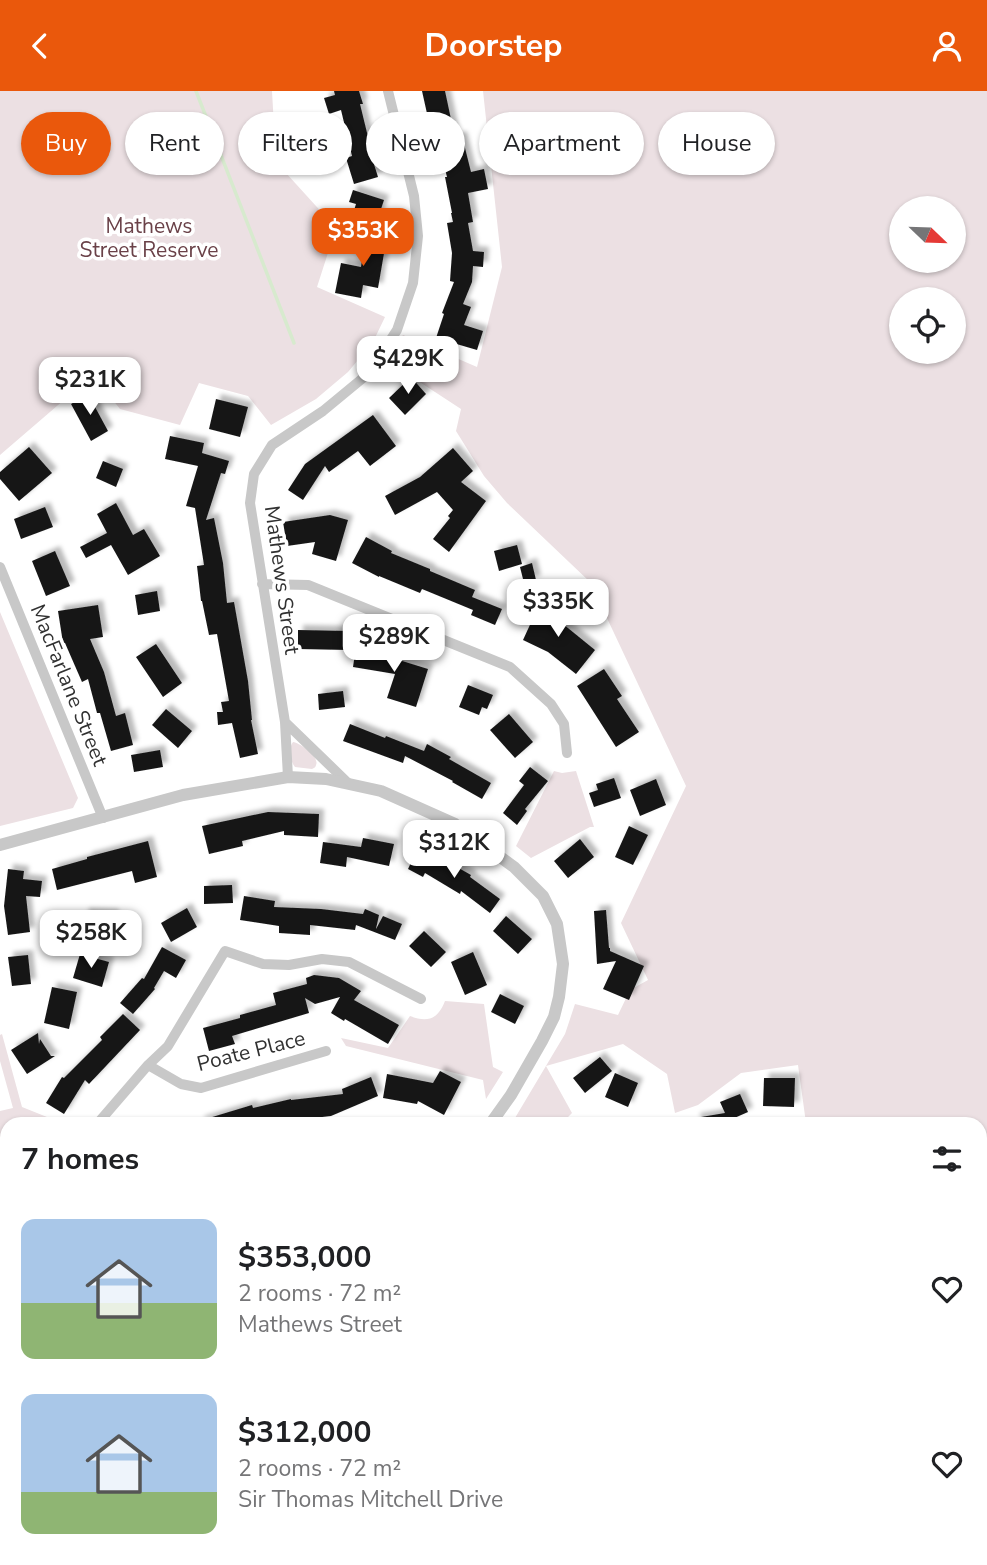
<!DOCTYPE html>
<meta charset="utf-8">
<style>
body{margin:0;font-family:"Nunito Sans",sans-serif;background:#f2f2f2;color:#202124;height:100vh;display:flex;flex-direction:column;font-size:26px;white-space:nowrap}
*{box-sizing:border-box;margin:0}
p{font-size:23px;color:#757577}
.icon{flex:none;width:38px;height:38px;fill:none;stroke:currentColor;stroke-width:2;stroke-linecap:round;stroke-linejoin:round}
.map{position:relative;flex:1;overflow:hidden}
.sheet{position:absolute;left:0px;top:1026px;width:987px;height:450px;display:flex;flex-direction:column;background:#fff;border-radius:21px 21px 0 0;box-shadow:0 2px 5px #0004}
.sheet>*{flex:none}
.top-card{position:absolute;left:21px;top:21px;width:945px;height:63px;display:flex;gap:14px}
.needle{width:46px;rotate:113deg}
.buttons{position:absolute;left:889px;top:105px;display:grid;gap:14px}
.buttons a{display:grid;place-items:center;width:77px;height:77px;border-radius:50%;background:#fff;box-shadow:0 2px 5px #0004;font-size:35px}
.price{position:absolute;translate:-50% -60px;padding:0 16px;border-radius:14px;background:#fff;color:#222;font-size:23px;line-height:46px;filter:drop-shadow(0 2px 4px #0008)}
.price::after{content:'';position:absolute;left:50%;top:42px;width:21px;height:16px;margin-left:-10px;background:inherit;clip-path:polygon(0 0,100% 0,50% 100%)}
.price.selected{background:#ea580c;color:#fff}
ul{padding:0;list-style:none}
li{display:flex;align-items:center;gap:21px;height:175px;padding:0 21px}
li span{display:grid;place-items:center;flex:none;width:196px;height:140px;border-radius:14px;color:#555}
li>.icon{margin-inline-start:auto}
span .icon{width:84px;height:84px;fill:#fffc;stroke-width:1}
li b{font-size:30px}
h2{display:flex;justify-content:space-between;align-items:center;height:84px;padding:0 21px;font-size:30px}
.chip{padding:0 24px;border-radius:32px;background:#fff;box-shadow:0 2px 5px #0004;font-size:24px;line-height:63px}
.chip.selected{background:#ea580c;color:#fff}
header{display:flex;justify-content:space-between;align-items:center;height:91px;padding:0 21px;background:#ea580c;color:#fff;font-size:32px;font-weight:700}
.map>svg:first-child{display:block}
.green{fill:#ece0e3;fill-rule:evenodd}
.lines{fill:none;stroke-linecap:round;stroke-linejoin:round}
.stream{stroke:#d7eace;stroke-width:3.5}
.building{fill:#181818;filter:url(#shadow)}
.minor{stroke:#c8c8c8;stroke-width:10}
.tertiary{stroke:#c8c8c8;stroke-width:12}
.labels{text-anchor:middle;stroke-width:7;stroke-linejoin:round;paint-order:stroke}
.park-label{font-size:21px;fill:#6a4148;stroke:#fff}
.street-label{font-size:21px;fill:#313131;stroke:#fff}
</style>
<header><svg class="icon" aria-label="back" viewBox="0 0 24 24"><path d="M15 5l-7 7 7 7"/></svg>Doorstep<svg class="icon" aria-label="person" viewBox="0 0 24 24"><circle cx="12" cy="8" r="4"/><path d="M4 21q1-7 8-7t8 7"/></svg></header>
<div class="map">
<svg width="987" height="1474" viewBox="0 0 987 1474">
<defs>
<filter id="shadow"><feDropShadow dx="5" dy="-5" stdDeviation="2" flood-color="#0004"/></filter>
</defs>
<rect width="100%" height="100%" fill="#fff"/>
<path class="green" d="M0 0H272L276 71 336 137 317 196 385 226 373 251 348 281 316 308 271 334 248 305 199 292 180 334 120 318 93 284 0 364Z
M483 0H987V1474H670L676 1468H980V1032H806L798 974 741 982 698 1014 675 1022 667 983 623 953 546 975 572 1022 562 1032H512L565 943 575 913 618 924 630 899 648 889 621 832 686 695 590 491 507 412 484 385 456 340 461 318 386 269 403 244 477 276 502 176ZM901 117H954V170H901ZM901 208H954V261H901Z
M0 521 78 707 73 717 0 735Z
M293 651C300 652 320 666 316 674 316 676 314 677 312 678L295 676C290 670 288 657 293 651Z
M554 680 562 682 576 680 594 736H590L531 767 516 755Z
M445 910 484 913 493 976 503 981 486 1008 483 989 346 955 341 947 388 957 410 925C428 932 438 928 445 910Z
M2 943 22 1016 62 1032H7V1167L0 1176V1020L13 1017 0 970V944Z
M0 1326 7 1336V1411L0 1415V1404L1 1403 0 1402Z
M48 1468H105L109 1474H52Z"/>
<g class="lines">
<path class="stream" d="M196 0 294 252"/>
</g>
<path class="building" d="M334 0H359L363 13H360L369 50 367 51 378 86 354 93 346 67 352 65 341 19 329 23 324 7 335 4Z
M422 0H445L455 47 462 45 471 81 484 78 488 98 468 102 473 131 468 132 473 160 484 161 483 176 473 175 472 191 463 213 471 216 464 234 483 240 477 259 436 247 444 223 442 222 454 191 450 190 452 162 447 132 453 131 451 122H452L445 86H447L441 62 436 63Z
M353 99 384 109 374 139 350 132 356 113 349 111Z
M366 142 387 145 378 197 363 194 361 207 335 202 341 172 361 176Z
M411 286 426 303 405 324 389 307Z
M88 303 108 340 91 350 71 313Z
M216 308 248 316 240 346 209 338Z
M373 324 396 355 370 375 358 360 329 381 325 375 303 409 288 399 305 373Z
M170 345 204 352 202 362 229 370 225 383 221 382 206 429 214 427 223 472 227 512 234 511 248 590 252 629H251L258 663 240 667 232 632 218 634 217 621H223L221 611 229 610 217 543 209 544 202 510H201L197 475 204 474 195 417 186 415 198 375 165 368Z
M29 356 52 382 19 410 0 388V381Z
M453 357 473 380 461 391 486 410 449 461 433 448 450 427 448 425 453 419 437 401 395 424 385 405 420 386Z
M103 370 123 378 116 396 96 387Z
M116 412 133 444 144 438 160 465 128 484 111 454 86 467 80 456 107 442 97 423Z
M45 416 53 436 21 448 14 428Z
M330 424 348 429 336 470 312 463 315 451 287 455 283 431Z
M366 446 392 460 391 462 430 478V480L475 499 472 506 502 518 495 534 471 524 473 519 422 498 420 502 379 485V486L352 472Z
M517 454 522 473 499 480 494 460Z
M55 460 70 495 46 505 32 470Z
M532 472 536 489 524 492 520 476Z
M157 500 160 520 138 524 135 504Z
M540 512 567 525 563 533 595 559 576 583 548 561 523 549Z
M98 514 103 546 90 548 104 581 116 625 125 622 133 654 111 660 100 622H97L88 588 82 591 65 552H63L58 520Z
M298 539 349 540 348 559 298 558Z
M156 553 182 592 163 606 136 566Z
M356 556 386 561V565L428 578 416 616 387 607 395 583 353 576Z
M604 578 622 605 617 608 639 641 616 656 577 595Z
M468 594 493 604 487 618 482 616 479 624 459 616Z
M343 600 345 616 319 619 318 603Z
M166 618 192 640 178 657 152 634Z
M509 623 533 651 515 667 490 639Z
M350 633 385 647 386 645 424 660 427 653 451 666 449 668 491 692 482 708 452 691 453 690 405 665 403 672 343 650Z
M160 659 163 676 134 681 131 664Z
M530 676 548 690 525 718 527 720 517 734 503 722 524 694 519 690Z
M614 687 621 707 594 716 589 702 598 699 596 693Z
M656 688 666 714 640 725 630 699Z
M268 721 319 723 318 746 284 744V740L242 750 243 755 209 763 202 735Z
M629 735 648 744 633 774 615 766Z
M363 747 394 753 389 775 347 766 346 776 320 772 323 751 361 756Z
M580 748 594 766 568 787 554 770Z
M148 750 157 786 135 792 132 780 57 799 52 778 87 768V766Z
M416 761 438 773 441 767 471 784 470 786 500 808 490 822 461 800 460 803 425 782 423 786 408 778Z
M8 778 24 780 23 788 42 790 40 806 26 805 30 841 8 844 4 815Z
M232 794 233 812 204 813V795Z
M244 805 275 810 274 816 321 818 363 823 365 818 379 824 376 838 383 825 402 833 395 849 356 834 355 839 310 834V844L279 842V835L240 829Z
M187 817 197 836 171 851 161 832Z
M606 819 609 857H610V860L644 875 629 909 603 898 616 870 597 873 594 820Z
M84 822 114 823V848L83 847Z
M506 825 532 848 518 863 493 840Z
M424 840 446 861 431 876 409 855Z
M162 856 186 869 176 887 164 880 154 897 155 898 133 923 120 912 142 887 144 888Z
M473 861 487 894 465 904 451 871Z
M80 863 109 871 102 896 73 887Z
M28 864 31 893 12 895 8 866Z
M314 884 339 887 361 900 354 909 399 934 388 953 345 928 344 930 331 922 340 906 315 913 305 907 309 922 232 945 235 953 209 960 203 937 240 927V924L276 914 273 902 307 893 306 887Z
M52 896 77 901 69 938 44 932Z
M500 903 524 915 515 933 491 921Z
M123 923 140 939 89 993 85 989 64 1023 46 1012 62 986 64 987 102 949 100 946Z
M38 942 39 953 40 948 51 965H55L27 983 11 959Z
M600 966 612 980 585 1002 573 987Z
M440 980 461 991 444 1024 418 1010 417 1013 383 1007 387 983 433 992Z
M615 982 638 992 628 1016 605 1006Z
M371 986 378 1005 331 1025 296 1029 297 1031 291 1032H200L199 1030 252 1014 253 1017 291 1008V1009L343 1003 342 998Z
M764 987H795L794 1016 763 1015Z
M740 1003 748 1021 723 1032H696L695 1027 725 1022 720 1011Z"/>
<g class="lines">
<path class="minor" d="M0 476 103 727
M262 493 308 494 510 576 551 613 564 633 567 662
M285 631 349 693
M288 686 285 631 250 412 254 383 272 354 323 320 369 282 397 239 413 192 418 145 414 105 388 0
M148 974 181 993 201 997 326 960
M98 1032 148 974 168 955 225 860 263 873 289 874 322 868 349 871 421 908
M255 1468 257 1474
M382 1474 393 1468"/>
<path class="tertiary" d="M0 754 183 704 288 686 326 688 381 700 455 733 514 776 543 805 557 833 563 873 559 906 554 926 542 950 511 1004 491 1032
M0 1219 7 1206"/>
</g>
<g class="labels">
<g class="park-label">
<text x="149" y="142">Mathews<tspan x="149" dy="24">Street Reserve</tspan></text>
</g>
<g class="street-label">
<text transform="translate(282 489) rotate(82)" y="7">Mathews Street</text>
<text transform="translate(69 594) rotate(68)" y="7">MacFarlane Street</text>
<text transform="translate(251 960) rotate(-14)" y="7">Poate Place</text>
</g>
</g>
</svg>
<div class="buttons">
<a><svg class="needle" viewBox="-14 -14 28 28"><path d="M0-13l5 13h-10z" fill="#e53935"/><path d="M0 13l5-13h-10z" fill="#757577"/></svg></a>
<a><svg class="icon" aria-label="locate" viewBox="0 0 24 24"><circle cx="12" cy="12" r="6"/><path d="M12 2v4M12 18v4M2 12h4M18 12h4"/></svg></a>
</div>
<b class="price selected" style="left:363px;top:177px">$353K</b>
<b class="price" style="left:408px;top:305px">$429K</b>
<b class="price" style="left:90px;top:326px">$231K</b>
<b class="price" style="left:558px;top:548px">$335K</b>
<b class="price" style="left:394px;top:583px">$289K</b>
<b class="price" style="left:454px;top:789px">$312K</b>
<b class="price" style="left:91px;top:879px">$258K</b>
<div class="top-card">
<a class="chip selected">Buy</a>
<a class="chip">Rent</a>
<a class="chip">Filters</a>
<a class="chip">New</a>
<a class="chip">Apartment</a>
<a class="chip">House</a>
</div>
<section class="sheet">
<h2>7 homes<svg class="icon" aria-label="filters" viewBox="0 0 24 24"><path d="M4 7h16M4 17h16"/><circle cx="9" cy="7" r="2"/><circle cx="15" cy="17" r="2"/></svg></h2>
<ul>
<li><span style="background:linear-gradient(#a9c7e8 60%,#8fb573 0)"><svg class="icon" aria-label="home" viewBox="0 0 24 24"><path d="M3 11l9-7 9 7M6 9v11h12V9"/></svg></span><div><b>$353,000</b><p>2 rooms · 72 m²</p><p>Mathews Street</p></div><svg class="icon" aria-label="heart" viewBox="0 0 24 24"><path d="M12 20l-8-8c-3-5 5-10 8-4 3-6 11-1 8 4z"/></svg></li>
<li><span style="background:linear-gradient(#a9c7e8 70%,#8fb573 0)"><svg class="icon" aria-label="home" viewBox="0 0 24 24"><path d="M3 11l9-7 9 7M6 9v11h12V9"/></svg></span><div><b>$312,000</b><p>2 rooms · 72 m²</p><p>Sir Thomas Mitchell Drive</p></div><svg class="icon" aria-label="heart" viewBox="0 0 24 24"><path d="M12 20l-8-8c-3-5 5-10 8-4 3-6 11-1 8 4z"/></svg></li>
</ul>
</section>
</div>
